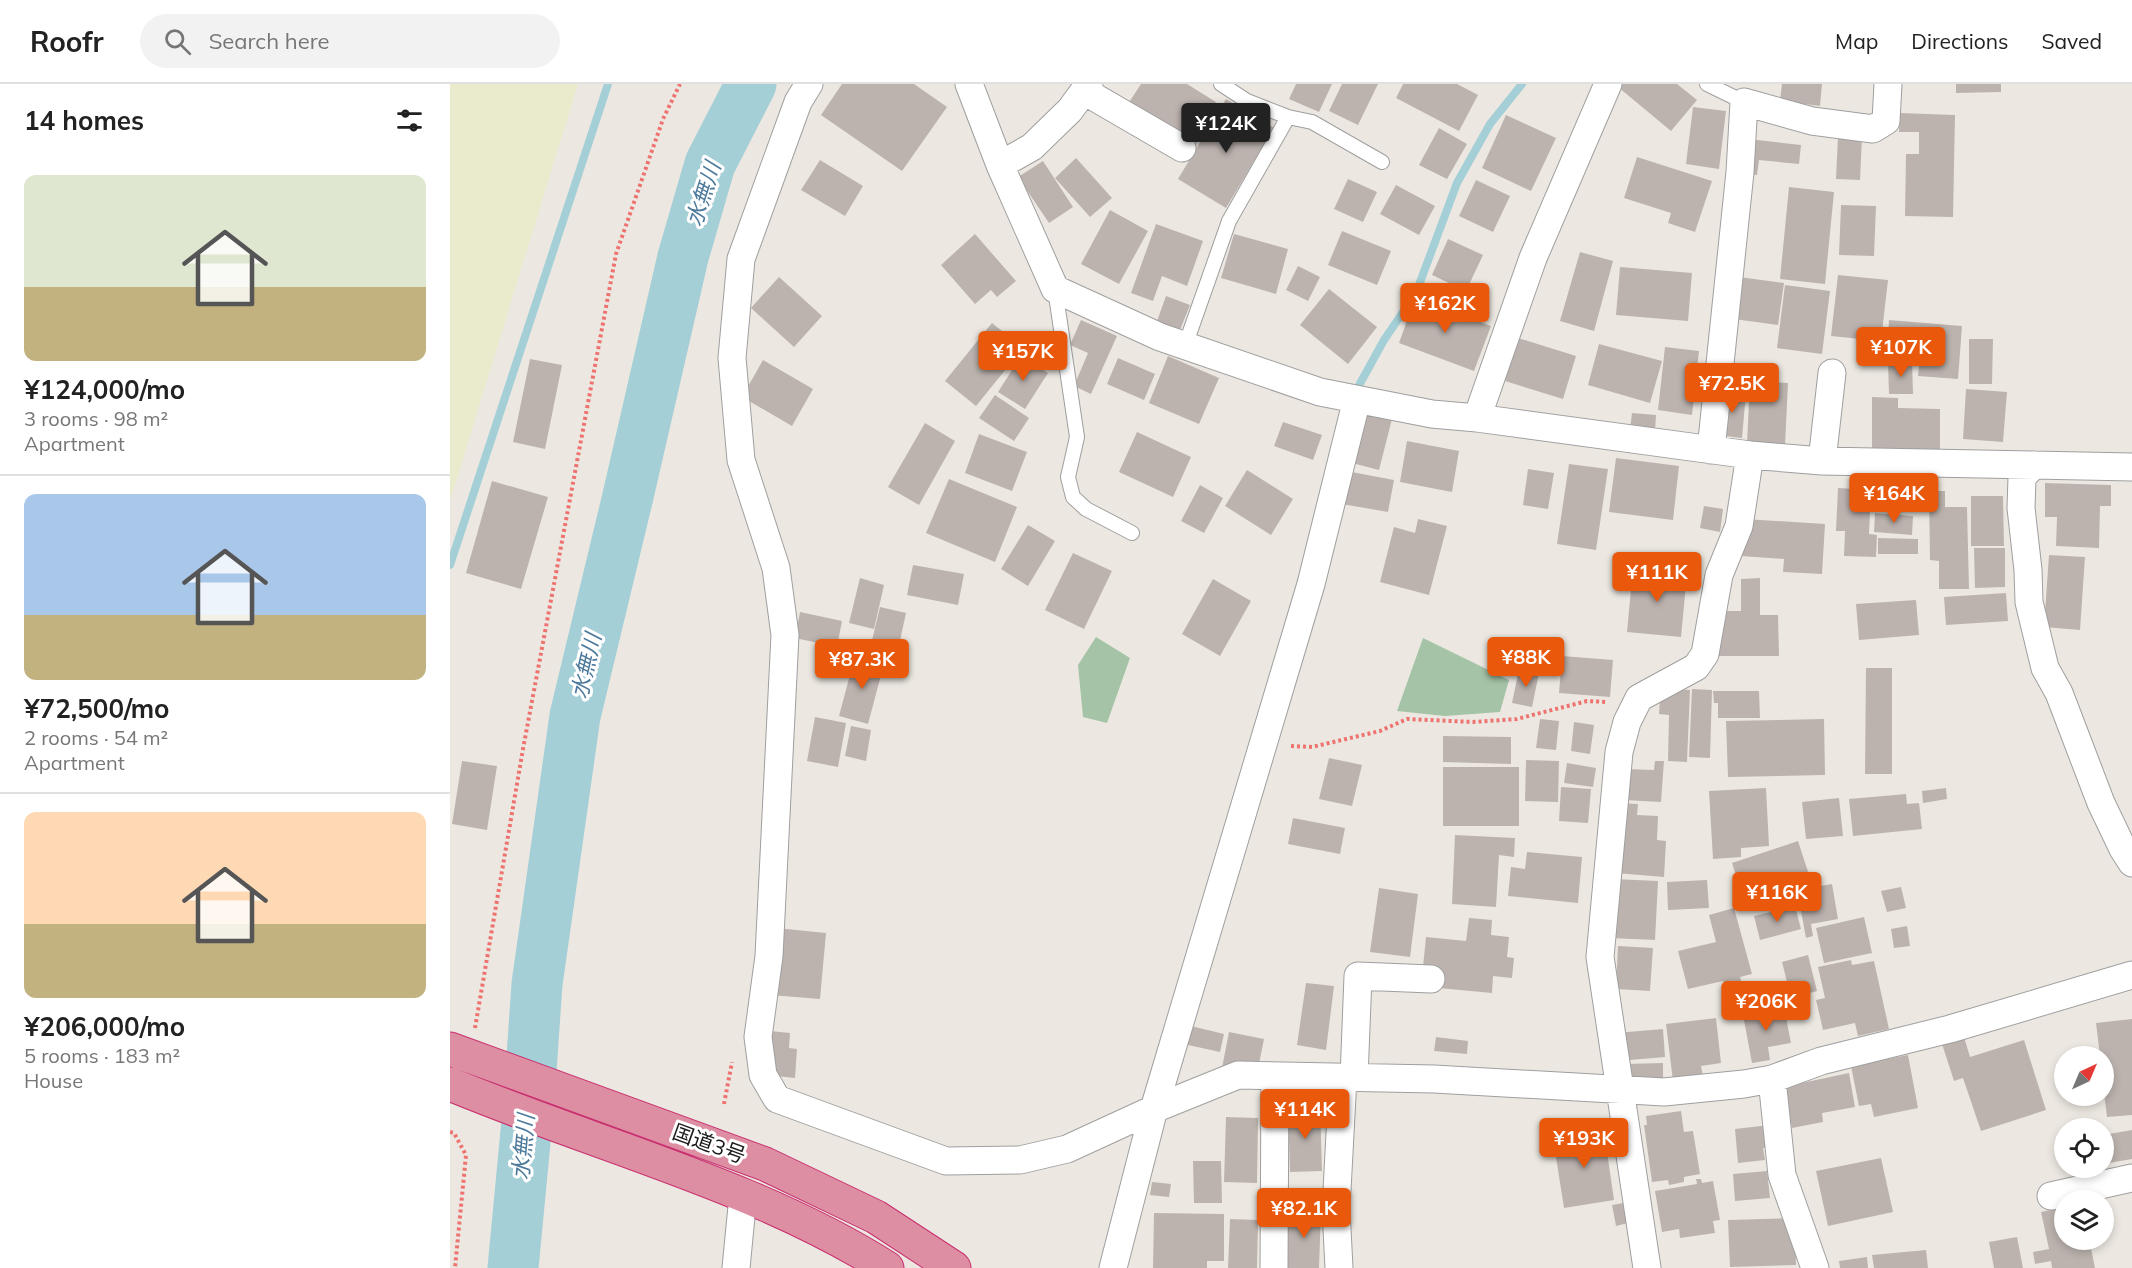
<!DOCTYPE html>
<meta charset="utf-8">
<style>
body{margin:0;font-family:Mulish,"Noto Sans JP",sans-serif;background:#f2f2f2;color:#222;height:100vh;display:flex;flex-direction:column;font-size:22px;white-space:nowrap}
*{box-sizing:border-box;margin:0}
p{font-size:20px;color:#767676}
.icon{flex:none;width:33px;height:33px;fill:none;stroke:currentColor;stroke-width:2;stroke-linecap:round;stroke-linejoin:round}
.map{position:relative;flex:1;overflow:hidden}
.sheet{display:flex;flex-direction:column;background:#fff;width:450px}
.sheet>*{flex:none}
.needle{width:39px;rotate:44deg}
.fabs{position:absolute;left:1604px;top:962px;display:grid;gap:12px}
.fabs a{display:grid;place-items:center;width:60px;height:60px;border-radius:50%;background:#fff;box-shadow:0 3px 9px #0003;font-size:30px}
.price{position:absolute;translate:-50% -51px;padding:0 14px;border-radius:6px;background:#ea580c;color:#fff;font-size:20px;line-height:39px;filter:drop-shadow(0 2px 3px #0008)}
.price::after{content:'';position:absolute;left:50%;top:36px;width:18px;height:14px;margin-left:-9px;background:inherit;clip-path:polygon(0 0,100% 0,50% 100%)}
.price.current{background:#222;color:#fff}
ul{padding:0;list-style:none}
li{display:grid;align-content:center;gap:12px;height:318px;padding:0 24px}
li+li{border-top:2px solid #e0e0e0}
li span{display:grid;place-items:center;height:186px;border-radius:12px;color:#555}
li>.icon{margin-inline-start:auto}
span .icon{width:108px;height:108px;fill:#fffc;stroke-width:1}
li b{font-size:26px}
h2{display:flex;justify-content:space-between;align-items:center;height:72px;padding:0 24px;font-size:26px}
header{display:flex;align-items:center;gap:36px;box-sizing:border-box;height:84px;padding:0 30px;background:#fff;border-bottom:2px solid #e0e0e0}
header strong{font-size:28px}
nav{display:flex;gap:33px;margin-inline-start:auto;font-size:21px}
.search{width:420px;height:54px;background:#f2f2f2;display:flex;align-items:center;gap:15px;box-sizing:border-box;padding:0 21px;border-radius:33px;color:#767676;font-size:22px}
main{display:flex;flex:1;min-height:0}
.map>svg:first-child{display:block}
.farmland{fill:#eaeacd}
.cemetery{fill:#a4c3a7}
.lines{fill:none;stroke-linecap:round;stroke-linejoin:round}
.stream{stroke:#a5cfd7;stroke-width:8}
.river{stroke:#a5cfd7;stroke-width:51}
.building{fill:#bcb3ae}
.lane-casing{stroke:#9f9f9f;stroke-width:16}
.street-casing{stroke:#9f9f9f;stroke-width:29}
.highway-casing{stroke:#c83070;stroke-width:35}
.path{stroke:#ee7370;stroke-width:4;stroke-dasharray:3 3;stroke-linecap:butt}
.lane{stroke:#fff;stroke-width:14}
.street{stroke:#fff;stroke-width:27}
.highway{stroke:#de8ea3;stroke-width:33}
.labels{text-anchor:middle;stroke-width:6;stroke-linejoin:round;paint-order:stroke}
.street-label{font-size:21px;fill:#1b1b1b;stroke:#fff}
.water-label{font-size:22px;font-style:italic;fill:#4d7a9c;stroke:#fff}
</style>
<header>
<strong>Roofr</strong>
<div class="search"><svg class="icon" aria-label="search" viewBox="0 0 24 24"><circle cx="10" cy="10" r="6"/><path d="M15 15l6 6"/></svg>Search here</div>
<nav><a>Map</a><a>Directions</a><a>Saved</a></nav>
</header>
<main>
<section class="sheet">
<h2>14 homes<svg class="icon" aria-label="filters" viewBox="0 0 24 24"><path d="M4 7h16M4 17h16"/><circle cx="9" cy="7" r="2"/><circle cx="15" cy="17" r="2"/></svg></h2>
<ul>
<li><span style="background:linear-gradient(#dfe7d0 60%,#c2b280 0)"><svg class="icon" aria-label="home" viewBox="0 0 24 24"><path d="M3 11l9-7 9 7M6 9v11h12V9"/></svg></span><div><b>¥124,000/mo</b><p>3 rooms · 98 m²</p><p>Apartment</p></div></li>
<li><span style="background:linear-gradient(#a9c7e8 65%,#c2b280 0)"><svg class="icon" aria-label="home" viewBox="0 0 24 24"><path d="M3 11l9-7 9 7M6 9v11h12V9"/></svg></span><div><b>¥72,500/mo</b><p>2 rooms · 54 m²</p><p>Apartment</p></div></li>
<li><span style="background:linear-gradient(#ffd9b3 60%,#c2b280 0)"><svg class="icon" aria-label="home" viewBox="0 0 24 24"><path d="M3 11l9-7 9 7M6 9v11h12V9"/></svg></span><div><b>¥206,000/mo</b><p>5 rooms · 183 m²</p><p>House</p></div></li>
</ul>
</section>
<div class="map">
<svg width="1682" height="1184" viewBox="0 0 1682 1184">
<rect width="100%" height="100%" fill="#ece8e1"/>
<path class="farmland" d="M0 0H128L0 417Z"/>
<path class="cemetery" d="M646 553 680 574 657 639 633 633 628 581Z
M973 554 1059 596 1050 628 995 632 947 627Z"/>
<g class="lines">
<path class="stream" d="M907 305 934 256 966 209 1007 99 1040 40 1072 0
M0 481 158 0"/>
<path class="river" d="M63 1184 79 1016 87 900 125 632 178 412 233 173 260 80 301 0"/>
</g>
<path class="building" d="M392 0H464L497 23 452 87 371 31Z
M691 0H737L766 18 739 62 676 23Z
M846 0H882L869 28 839 15Z
M892 0H928L908 41 879 27Z
M953 0H1007L1028 11 1009 47 946 14Z
M1170 0H1227L1247 16 1221 47 1168 3Z
M1332 0H1372L1370 22 1330 17Z
M1506 0H1551V8L1506 9Z
M776 15 824 44 776 124 728 95Z
M1243 23 1276 27 1269 85 1236 80Z
M1450 29 1505 31 1503 133 1455 132 1456 70H1469V48H1449Z
M1056 31 1106 54 1081 107 1032 84Z
M989 44 1017 60 997 95 969 81Z
M1388 52 1412 53 1410 96 1386 95Z
M1298 55 1351 61 1349 80 1309 76 1307 91 1295 90Z
M1187 73 1262 97 1245 148 1218 139 1221 129 1174 114Z
M626 74 662 114 640 133 605 94Z
M370 76 413 102 395 132 351 106Z
M593 77 623 123 599 139 568 93Z
M898 95 927 108 913 138 884 125Z
M1026 96 1060 112 1043 148 1009 132Z
M946 101 985 122 969 151 930 130Z
M1339 103 1384 108 1375 200 1330 195Z
M1391 121 1426 122 1424 172 1389 171Z
M660 126 698 147 669 200 631 180Z
M706 140 753 157 737 202 712 192 703 217 681 209Z
M892 147 941 167 927 201 878 181Z
M525 150 566 197 547 213 541 206 525 220 491 181Z
M784 150 838 165 826 210 771 194Z
M998 155 1033 171 1016 207 982 191Z
M1130 168 1163 177 1144 247 1110 237Z
M848 182 870 193 858 217 836 206Z
M1170 183 1242 189 1238 237 1166 231Z
M1388 191 1438 196 1431 257 1381 252Z
M329 193 372 232 344 263 301 224Z
M1289 193 1334 199 1328 241 1284 235Z
M1335 201 1380 207 1372 270 1327 264Z
M879 205 927 243 898 280 850 241Z
M716 212 740 221 730 246 707 237Z
M965 214 1041 242 1024 287 949 259Z
M631 236 667 252 641 310 624 302 638 269 620 261Z
M1439 236 1512 242 1508 295 1468 292 1470 272 1437 269Z
M542 239 573 264 526 322 495 297Z
M1068 254 1126 272 1113 315 1055 297Z
M1519 255H1543L1542 300H1519Z
M1149 260 1212 277 1200 319 1138 301Z
M1215 263 1249 267 1242 331 1208 326Z
M571 272 598 289 575 325 548 308Z
M718 272 769 294 749 340 699 319Z
M668 274 705 290 694 316 657 300Z
M80 275 112 281 95 365 63 358Z
M313 276 363 305 342 342 292 313Z
M1462 277 1463 310H1439L1438 278Z
M1300 297 1338 299 1335 361 1297 359Z
M1516 305 1557 308 1553 358 1513 355Z
M1271 307 1296 309 1292 354 1267 351Z
M545 311 579 334 564 357 529 334Z
M1422 313 1448 314V324L1490 325V373L1422 372Z
M911 327 942 335 929 386 898 378Z
M1182 329 1206 331 1205 347 1180 346Z
M833 338 872 351 863 376 824 362Z
M475 339 505 357 469 421 438 403Z
M687 348 741 373 723 413 669 388Z
M529 350 577 368 562 407 515 389Z
M957 357 1009 367 1002 408 950 398Z
M1166 374 1229 382 1223 436 1159 428Z
M1119 380 1158 385 1146 466 1107 460Z
M1078 385 1104 389 1098 425 1073 421Z
M797 386 843 415 821 451 775 422Z
M891 386 944 396 938 428 886 419Z
M499 395 567 423 545 478 476 449Z
M42 397 98 413 71 505 16 489Z
M1595 399 1661 401V422H1650L1649 464 1606 462 1607 433H1595Z
M750 401 773 414 754 449 731 437Z
M1388 404 1421 406 1419 450 1427 451 1426 473 1394 472 1395 447H1386Z
M1479 407H1495V423H1517L1519 505H1489V477L1480 476Z
M1521 412H1553L1554 462H1521Z
M1254 422 1273 425 1270 448 1250 444Z
M1425 429 1463 432 1462 451 1424 448Z
M968 435 997 442 979 511 930 498 944 443 965 449Z
M1294 435 1375 440 1372 490 1333 488 1334 475 1291 472Z
M578 441 605 457 578 502 551 485Z
M1428 454 1468 455V470H1428Z
M1524 464H1555V503L1525 504Z
M623 469 662 487 634 545 595 526Z
M1599 471 1635 473 1630 546 1594 543Z
M463 481 514 490 508 521 457 511Z
M1183 484 1237 490 1231 553 1177 548Z
M410 494 434 501 424 545 399 539Z
M1310 494V531H1328L1329 572H1266L1265 527H1291V495Z
M763 495 801 517 770 572 732 550Z
M1556 509 1558 537 1496 541 1494 513Z
M1466 516 1469 551 1409 556 1406 520Z
M430 523 456 529 446 575 419 569Z
M350 528 392 537 387 563 345 554Z
M375 566 392 567 390 590 373 589Z
M405 572 434 580 418 640 389 632Z
M1112 572 1163 576 1160 613 1109 609Z
M1416 584H1442V690H1415Z
M1069 585 1089 589 1082 623 1062 619Z
M1219 605 1240 606 1237 678 1218 677 1219 631 1209 630 1210 615H1218Z
M1242 605 1262 606 1260 674 1239 673Z
M1263 607H1309L1310 634H1268V619H1264Z
M365 633 396 639 388 683 357 677Z
M1090 635 1109 637 1106 666 1086 664Z
M1374 635 1375 691 1278 693 1276 637Z
M1124 638 1144 641 1140 670 1121 667Z
M401 642 421 646 416 677 395 672Z
M993 652 1061 653V680L993 678Z
M879 674 912 681 902 722 869 715Z
M1076 676 1109 677 1108 718 1075 717Z
M12 677 47 682 37 746 2 740Z
M1205 677H1214L1211 718 1174 716 1175 685 1204 686Z
M1117 679 1146 684 1143 703 1114 699Z
M993 683H1069V742H993Z
M1111 703 1141 705 1138 739 1109 737Z
M1316 704 1319 762 1291 764V773L1263 775 1259 707Z
M1496 704 1497 715 1473 719 1472 707Z
M1456 710 1457 720 1469 719 1472 745 1403 752 1399 715Z
M1389 714 1393 752 1356 755 1352 718Z
M1169 719 1188 720 1187 731 1208 732 1207 756 1216 757 1214 793 1165 789Z
M843 734 895 744 890 770 838 760Z
M1005 751 1065 754 1064 773 1049 771 1046 823 1002 820Z
M1348 757 1362 800 1343 806 1345 813 1312 824 1310 818 1296 823 1282 779Z
M1077 768 1132 773 1128 819 1058 812 1061 783 1075 785Z
M1163 795 1208 797 1205 856 1160 854Z
M1257 796 1259 824 1218 826 1217 798Z
M1382 800 1388 835 1361 840 1363 852 1356 854 1347 806Z
M1451 803 1456 824 1437 828 1431 807Z
M929 804 968 810 960 873 920 868Z
M1345 822 1351 845 1310 856 1304 832Z
M1284 824 1302 890 1290 893 1293 905 1277 909 1273 897 1238 905 1228 867 1266 858 1259 831Z
M1414 833 1422 869 1374 879 1366 844Z
M1019 834 1042 836 1041 851 1059 853 1057 873 1064 874 1062 894 1043 892 1042 909 988 904 990 884 973 883 976 853 1016 857Z
M1457 842 1460 862 1444 864 1441 845Z
M326 844 376 849 370 915 320 911Z
M1168 862 1203 864 1200 907 1166 905Z
M1358 871 1367 907 1341 914 1332 878Z
M1401 876 1402 881 1424 877 1439 945 1408 952 1405 939 1373 946 1366 916 1375 914 1368 883Z
M856 899 884 902 876 966 847 961Z
M1334 923 1341 959 1318 963 1320 976 1302 979 1293 931Z
M1266 934 1271 979 1251 982 1253 993 1223 997 1216 940Z
M1682 935V1031L1657 1033 1653 1001V972H1650L1646 939Z
M733 940 774 950 770 968 729 959Z
M1213 945 1215 973 1168 977 1166 949Z
M320 947 340 949 339 964 347 965 345 994 316 991Z
M779 948 814 955 807 990 772 984Z
M986 953 1018 957 1017 970 984 967Z
M1514 953 1520 973 1574 956 1596 1026 1531 1047 1513 994 1504 997 1492 960Z
M1458 971 1468 1024 1424 1033 1421 1020 1409 1022 1401 982Z
M1213 979V997L1177 998 1176 980Z
M1399 989 1405 1023 1372 1029 1373 1038 1342 1044 1333 1003Z
M870 1023 872 1087 840 1088 838 1024Z
M1231 1027 1234 1048 1243 1047 1250 1090 1234 1093V1098L1219 1101 1218 1096 1202 1098 1194 1041H1197L1196 1032Z
M776 1033 808 1034 807 1099 774 1098Z
M1329 1040 1331 1062 1313 1064 1315 1076 1288 1079 1285 1045Z
M1682 1046V1075L1653 1080V1051Z
M1154 1047 1164 1116 1114 1124 1103 1054Z
M1431 1074 1443 1128 1378 1142 1366 1087Z
M743 1077H771L772 1119H744Z
M1317 1087 1320 1114 1285 1117 1283 1090Z
M1246 1095H1251L1252 1099 1263 1097 1270 1136 1263 1137 1265 1149 1230 1154 1229 1145 1212 1148 1205 1107 1247 1100Z
M702 1098 721 1100 719 1113 700 1111Z
M1179 1118 1182 1138 1166 1142 1162 1121Z
M1614 1123V1155H1639L1645 1184H1602L1601 1177 1585 1180 1583 1168 1599 1165 1591 1128Z
M839 1125 871 1126 869 1184H836Z
M704 1129 774 1130V1177H757V1184H703Z
M1345 1134 1346 1181 1280 1183 1278 1136Z
M780 1135 808 1136 807 1184H778Z
M1567 1153 1573 1184H1544L1539 1158Z
M1476 1166 1478 1184H1424L1422 1171Z
M1417 1173 1418 1184H1390L1389 1177Z"/>
<g class="lines">
<g class="lane-casing">
<path id="lane" d="M771 0 797 17 838 33 862 38 932 78
M1257 0 1294 18
M605 205 627 353 618 393 623 413 636 425 682 449
M735 262 779 137 838 33"/>
</g>
<g class="street-casing">
<path id="street" d="M359 0 348 18 291 175 282 274 291 376 326 484 335 551 319 872 308 953 313 991 327 1015 496 1077 570 1076 617 1065 704 1025 788 991 984 995 1214 1008 1294 1000 1322 995 1371 977 1500 945 1682 891
M519 0 550 81 605 205 710 253 870 308 982 330 1027 334 1300 371 1372 377 1682 383
M634 7 732 64
M550 81 582 63 620 26 639 0
M1027 334 1083 174 1158 0
M1261 366 1290 88 1294 18 1362 37 1423 45 1436 37 1438 0
M1372 377 1382 289
M1584 381 1572 393 1571 424 1578 486 1579 518 1595 584 1609 609 1651 719 1673 765 1682 779
M904 994 908 892 981 895
M1322 995 1332 1091 1365 1184
M1601 1112 1682 1094
M286 1184 293 1112
M663 1184 704 1025 861 500 907 315
M824 1184 825 992
M889 1184 886 1125 893 993
M1197 1184 1150 873 1169 668 1177 638 1189 614 1246 583 1255 570 1269 491 1289 442 1300 371"/>
</g>
<g class="highway-casing">
<path id="highway" d="M0 965 315 1080 426 1133 504 1184
M0 1000C143 1060 306 1101 437 1184"/>
</g>
<path class="path" d="M841 662 862 663 930 647 957 635 1023 638 1067 635 1137 617 1157 618
M25 944 73 665 166 170 213 35 230 0
M274 1020 282 978
M0 1048 4 1049 16 1071 5 1184"/>
<use href="#lane" class="lane"/>
<use href="#street" class="street"/>
<use href="#highway" class="highway"/>
</g>
<g class="labels">
<g class="street-label">
<text transform="translate(259 1060) rotate(20)" y="7">国道3号</text>
</g>
<g class="water-label">
<text transform="translate(253 110) rotate(-72)" y="8">水無川</text>
<text transform="translate(136 582) rotate(-77)" y="8">水無川</text>
<text transform="translate(73 1063) rotate(-85)" y="8">水無川</text>
</g>
</g>
</svg>
<div class="fabs">
<a><svg class="needle" viewBox="-14 -14 28 28"><path d="M0-13l5 13h-10z" fill="#e53935"/><path d="M0 13l5-13h-10z" fill="#767676"/></svg></a>
<a><svg class="icon" aria-label="locate" viewBox="0 0 24 24"><circle cx="12" cy="12" r="6"/><path d="M12 2v4M12 18v4M2 12h4M18 12h4"/></svg></a>
<a><svg class="icon" aria-label="layers" viewBox="0 0 24 24"><path d="M12 4l9 5-9 5-9-5zM3 14l9 5 9-5"/></svg></a>
</div>
<b class="price current" style="left:776px;top:70px">¥124K</b>
<b class="price" style="left:995px;top:250px">¥162K</b>
<b class="price" style="left:1451px;top:294px">¥107K</b>
<b class="price" style="left:573px;top:298px">¥157K</b>
<b class="price" style="left:1282px;top:330px">¥72.5K</b>
<b class="price" style="left:1444px;top:440px">¥164K</b>
<b class="price" style="left:1207px;top:519px">¥111K</b>
<b class="price" style="left:1076px;top:604px">¥88K</b>
<b class="price" style="left:412px;top:606px">¥87.3K</b>
<b class="price" style="left:1327px;top:839px">¥116K</b>
<b class="price" style="left:1316px;top:948px">¥206K</b>
<b class="price" style="left:855px;top:1056px">¥114K</b>
<b class="price" style="left:1134px;top:1085px">¥193K</b>
<b class="price" style="left:854px;top:1155px">¥82.1K</b>
</div>
</main>
